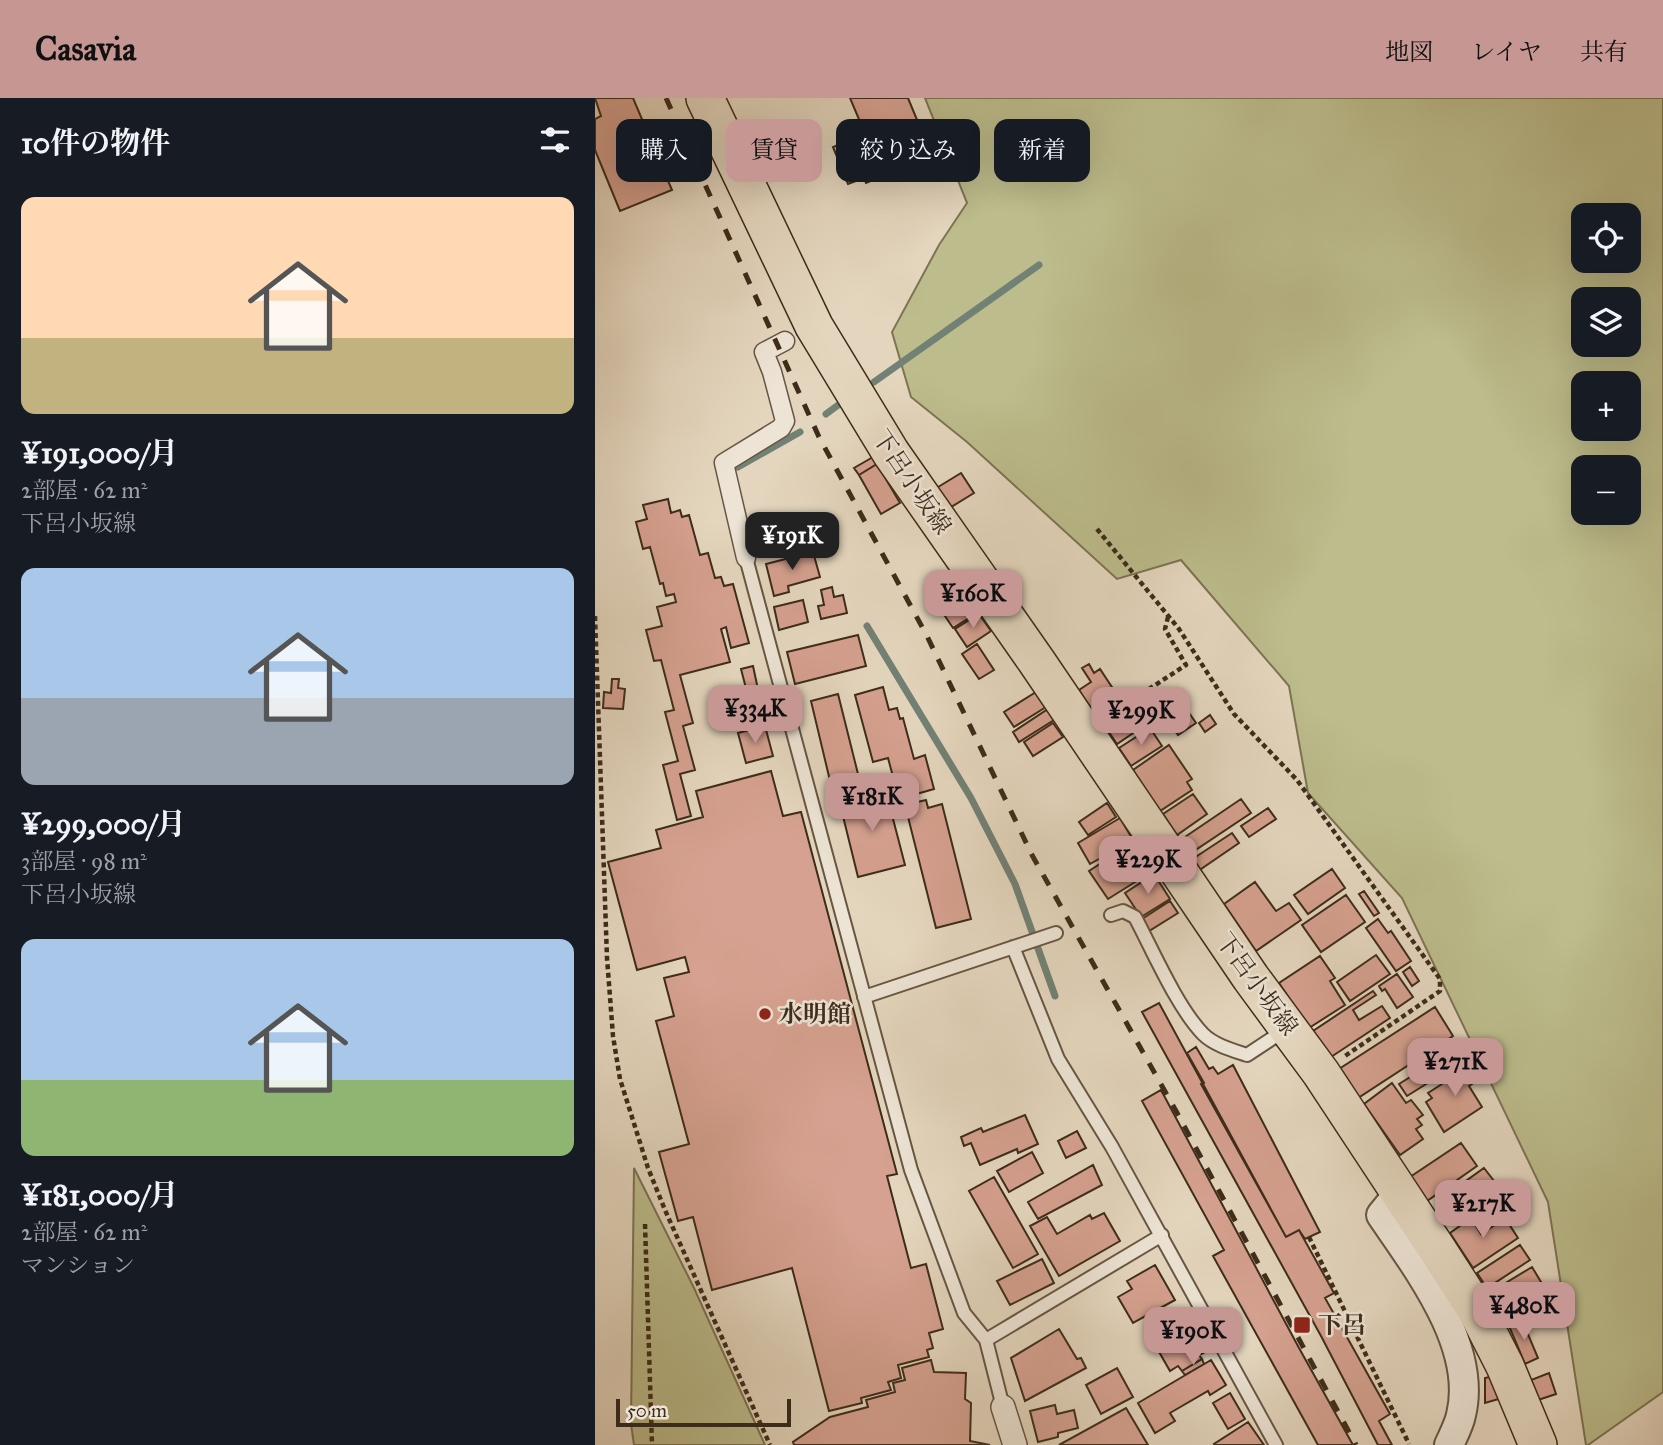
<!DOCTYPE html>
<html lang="ja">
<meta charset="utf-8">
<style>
body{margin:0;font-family:"IM FELL Great Primer","Noto Serif JP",serif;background:#20242c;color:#f1f3f6;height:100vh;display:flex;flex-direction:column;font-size:26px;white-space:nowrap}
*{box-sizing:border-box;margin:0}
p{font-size:23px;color:#9ea1a6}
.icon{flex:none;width:38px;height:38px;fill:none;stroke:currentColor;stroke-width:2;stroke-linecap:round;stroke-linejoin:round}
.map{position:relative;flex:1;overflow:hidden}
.sheet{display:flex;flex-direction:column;background:#171b24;width:595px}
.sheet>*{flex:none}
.hud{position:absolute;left:21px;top:21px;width:665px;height:63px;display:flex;gap:14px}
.fabs{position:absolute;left:976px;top:105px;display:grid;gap:14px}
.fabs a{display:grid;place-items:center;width:70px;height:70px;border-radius:14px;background:#171b24;box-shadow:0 7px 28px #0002;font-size:35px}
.scale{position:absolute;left:21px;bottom:18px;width:175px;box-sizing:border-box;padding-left:7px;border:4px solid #3d2c1a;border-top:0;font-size:19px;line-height:24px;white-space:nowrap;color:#3d2c1a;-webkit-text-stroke:5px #ede4d5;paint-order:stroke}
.price{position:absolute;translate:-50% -60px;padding:0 16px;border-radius:14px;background:#c59692;color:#111;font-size:23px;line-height:46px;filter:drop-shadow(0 2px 4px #0008)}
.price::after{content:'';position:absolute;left:50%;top:42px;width:21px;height:16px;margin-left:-10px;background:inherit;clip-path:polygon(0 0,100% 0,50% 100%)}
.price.current{background:#222;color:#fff}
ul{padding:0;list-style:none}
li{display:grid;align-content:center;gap:14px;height:371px;padding:0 21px}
li span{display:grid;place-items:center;height:217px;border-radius:14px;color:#555}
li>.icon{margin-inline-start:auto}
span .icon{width:126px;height:126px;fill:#fffc;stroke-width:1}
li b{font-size:30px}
h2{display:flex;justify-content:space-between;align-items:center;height:84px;padding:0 21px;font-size:30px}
.chip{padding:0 24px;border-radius:14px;background:#171b24;box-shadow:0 7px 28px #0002;font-size:24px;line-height:63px}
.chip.current{background:#c59692;color:#111}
header{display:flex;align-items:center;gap:42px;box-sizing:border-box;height:98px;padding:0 35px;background:#c59692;color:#111}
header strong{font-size:33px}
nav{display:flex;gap:38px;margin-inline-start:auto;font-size:24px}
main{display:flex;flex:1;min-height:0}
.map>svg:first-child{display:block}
.green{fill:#bcbc8c;stroke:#7c7453;stroke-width:2;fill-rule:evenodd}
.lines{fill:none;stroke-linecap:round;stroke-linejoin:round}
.stream{stroke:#728175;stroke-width:7}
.building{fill:#d6a190;stroke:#3d2c1a;stroke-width:2}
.service-casing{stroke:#675643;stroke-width:16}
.pedestrian-casing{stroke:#675643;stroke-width:21}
.minor-casing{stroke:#675643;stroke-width:26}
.tertiary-casing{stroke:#675643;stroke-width:32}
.primary-casing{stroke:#3d2c1a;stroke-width:40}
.path{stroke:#3d2c1a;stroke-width:4.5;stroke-dasharray:5 3.5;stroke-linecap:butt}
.service{stroke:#ede4d5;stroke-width:12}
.pedestrian{stroke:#ede4d5;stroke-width:18}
.minor{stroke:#ede4d5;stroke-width:23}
.tertiary{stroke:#ede4d5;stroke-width:28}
.primary{stroke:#e4d6be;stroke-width:37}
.rail{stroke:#3d2c1a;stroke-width:5;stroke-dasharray:12 12;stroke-linecap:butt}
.poi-dot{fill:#8f2418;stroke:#ede4d5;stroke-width:2.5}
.labels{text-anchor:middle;stroke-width:5;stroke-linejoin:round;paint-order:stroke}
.street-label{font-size:24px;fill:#3d2c1a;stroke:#ede4d5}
.poi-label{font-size:24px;font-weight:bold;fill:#3d2c1a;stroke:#ede4d5;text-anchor:start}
</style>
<header>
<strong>Casavia</strong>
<nav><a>地図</a><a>レイヤ</a><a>共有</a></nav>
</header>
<main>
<section class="sheet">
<h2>10件の物件<svg class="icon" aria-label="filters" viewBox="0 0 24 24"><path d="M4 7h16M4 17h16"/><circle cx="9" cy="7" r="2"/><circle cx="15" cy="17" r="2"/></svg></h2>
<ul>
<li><span style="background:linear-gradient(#ffd9b3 65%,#c2b280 0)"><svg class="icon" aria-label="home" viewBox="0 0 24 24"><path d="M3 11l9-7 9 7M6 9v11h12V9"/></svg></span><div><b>¥191,000/月</b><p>2部屋 · 62 m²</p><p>下呂小坂線</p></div></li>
<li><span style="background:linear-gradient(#a9c7e8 60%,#9aa5b1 0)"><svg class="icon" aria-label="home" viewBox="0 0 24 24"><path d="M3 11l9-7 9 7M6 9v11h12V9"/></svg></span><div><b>¥299,000/月</b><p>3部屋 · 98 m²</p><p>下呂小坂線</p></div></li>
<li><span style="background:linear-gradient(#a9c7e8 65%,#8fb573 0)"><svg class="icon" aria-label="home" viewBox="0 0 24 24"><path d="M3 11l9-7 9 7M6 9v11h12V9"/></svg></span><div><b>¥181,000/月</b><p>2部屋 · 62 m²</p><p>マンション</p></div></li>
</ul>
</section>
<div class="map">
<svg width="1068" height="1347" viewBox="0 0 1068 1347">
<rect width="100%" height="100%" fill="#e4d6be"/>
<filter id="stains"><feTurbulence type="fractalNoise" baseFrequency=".00286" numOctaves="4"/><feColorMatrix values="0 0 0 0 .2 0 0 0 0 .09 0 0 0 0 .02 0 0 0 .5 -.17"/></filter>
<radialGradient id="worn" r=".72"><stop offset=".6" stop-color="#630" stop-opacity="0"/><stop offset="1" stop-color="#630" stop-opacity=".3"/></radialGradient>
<path class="green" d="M330 0H1068V1294L993 1347H991L953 1104 807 800 713 695 694 588 586 462 522 481 372 344 316 299 297 234 344 147 372 105ZM989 117H1034V163H989ZM989 201H1034V247H989ZM989 285H1034V331H989ZM989 369H1034V415H989Z
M39 1070 99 1190 170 1347H39L36 1326Z"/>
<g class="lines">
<path class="stream" d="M279 284 444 167
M231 316 246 305
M143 369 205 334
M272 528 376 700 420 786 460 898"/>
</g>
<path class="building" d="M0 0H38L77 92 25 113 0 52V21L6 18Z
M255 0H313L337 58 271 85 269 80 253 86 238 49 253 43 249 33 266 26Z
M278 359 282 366 264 377 259 370Z
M282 366 305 405 286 416 264 377Z
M366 375 379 395 348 414 335 394Z
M73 401 76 415 85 412 87 419 94 417 105 457 113 455 120 480 126 479 129 488 138 486 154 545 136 550 131 529 126 531 135 564 85 577 98 625 88 628 100 672 85 676 96 718 82 722 68 667 83 663 70 614 79 612 66 562 59 563 51 532 67 528 62 509 81 504 79 496 71 498 68 485 65 486 55 449 48 451 41 424 52 421 48 407Z
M218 454 225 479 193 488 194 494 179 498 171 466Z
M357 474 370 494 344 510 331 491Z
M237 489 239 499 248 497 252 515 226 521 223 508 229 507 226 492Z
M371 496 382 515 358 530 346 512Z
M208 502 213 524 184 532 179 509Z
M384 516 396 533 372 549 360 531Z
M263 537 271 568 200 586 192 554Z
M382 546 399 572 384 581 367 556Z
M494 566 499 575 505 571 528 606 503 622 484 592 496 584 487 570Z
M158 568 164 596 153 598 146 571Z
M17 581H24L23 590 30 591 28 611 8 610 9 594 16 595Z
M288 589 294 612 302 610 305 621 308 620 319 661 330 657 339 691 304 701 293 660 278 664 260 597Z
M441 594 451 609 419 629 409 614Z
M243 596 264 680 236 687 216 603Z
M534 605 550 627 522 646 507 624Z
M588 606 601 625 583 637 570 618Z
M453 611 459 622 424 644 418 634Z
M615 617 621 626 610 634 604 625Z
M458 625 468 639 438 658 429 644Z
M170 628 178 658 151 665 143 635Z
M555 630 567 648 536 668 524 650Z
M574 647 597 681 592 684 597 692 565 713 538 672Z
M176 673 188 718 206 714 302 1076 292 1078 316 1170 331 1166 348 1231 334 1235 338 1250 332 1252 334 1259 303 1267 306 1280 293 1284 296 1292 266 1300 267 1305 234 1313 197 1170 117 1192 98 1119 83 1123 64 1054 94 1046 61 923 79 918 69 880 94 874 90 859 42 872 13 764 66 750 61 732 108 719 101 693Z
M290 690 310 767 263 779 244 702Z
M598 696 612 716 582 737 568 716Z
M646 701 656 715 593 757 584 743Z
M331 702 333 710 347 706 376 821 341 830 312 715 316 714 314 706Z
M512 705 521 719 493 737 484 724Z
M673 710 681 721 654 739 646 728Z
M525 720 538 742 495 766 483 745Z
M637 735 644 745 603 773 596 762Z
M537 745 556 774 513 801 494 773Z
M737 771 750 790 713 816 699 797Z
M559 776 575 801 546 819 530 795Z
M660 784 681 813 694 805 706 822 661 853 629 806Z
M769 793 784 815 779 818 764 796Z
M751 797 770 824 726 854 707 827Z
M575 803 583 815 554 833 547 821Z
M783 821 793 835 796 833 816 863 801 873 771 830Z
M781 857 795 876 755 903 742 884Z
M725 858 740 880 735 883 750 907 714 930 684 885Z
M815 869 824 883 817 888 808 874Z
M802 876 818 899 802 910 790 891 787 893 784 888Z
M778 893 781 897 758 912 764 922 787 908 795 920 736 959 718 933Z
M564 905 691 1139 704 1132 739 1195 730 1200 795 1316 784 1323 797 1347H783L726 1238 547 914Z
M840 909 858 938 763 1000 744 971Z
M601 949 614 971 618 969 623 976 638 967 725 1134 710 1141 704 1132 691 1139 606 986 609 985 592 955Z
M871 963 883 982 874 988 887 1009 849 1034 831 1004 837 1000 833 995 861 977 858 972Z
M828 971 836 983 812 998 804 986Z
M797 985 811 1005 816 1002 828 1017 822 1021 827 1027 821 1031 828 1041 805 1057 769 1006Z
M566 992 704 1250 758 1347H723L618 1158 629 1152 547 1003Z
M430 1017 443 1046 423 1055 422 1051 385 1067 376 1045 369 1048 366 1039 386 1030 388 1034Z
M482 1033 491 1050 471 1060 463 1043Z
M866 1045 882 1068 832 1103 815 1079Z
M437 1054 448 1075 414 1094 402 1073Z
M498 1067 507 1087 443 1121 433 1104Z
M889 1070 906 1092 859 1125 843 1103Z
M399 1079 443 1156 418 1170 374 1093Z
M509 1115 525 1143 464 1178 435 1128 452 1119 462 1136 495 1117 497 1121Z
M876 1120 886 1136 910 1120 923 1140 878 1170 855 1135Z
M925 1147 935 1162 892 1190 882 1175Z
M447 1161 459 1185 415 1207 402 1183Z
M560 1167 580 1202 538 1225 523 1199 537 1191 532 1183Z
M937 1169 949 1189 947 1199 911 1221 894 1195Z
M927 1222 943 1260 930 1266 914 1228Z
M598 1229 612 1253 604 1257 607 1261 587 1273 583 1268 575 1273 555 1238 569 1230 576 1242Z
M464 1231 482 1261 486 1260 491 1270 430 1303 416 1260Z
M607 1261 609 1266 590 1277 587 1273Z
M336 1262 339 1274 371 1275 370 1301 376 1305 375 1343 395 1347H199L198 1344 235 1319 273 1309 271 1302 300 1294 298 1285 310 1282 307 1270Z
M616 1262 631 1287 615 1297 613 1293 575 1315 580 1323 560 1335 543 1305Z
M522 1270 538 1299 506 1316 491 1287Z
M954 1275 961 1296 943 1302 936 1282Z
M899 1278 907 1300 890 1305V1280Z
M635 1295 650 1321 633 1331 618 1305Z
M460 1307 462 1316 479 1312 483 1330 463 1335V1339L443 1344 435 1313Z
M531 1310 553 1347H464Z
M653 1324 669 1347H620L619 1346Z"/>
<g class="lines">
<g class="service-casing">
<path id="service" d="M151 460 316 1072 369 1215 391 1242 408 1309
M516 817 528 813 540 819C558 853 582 909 608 936 619 947 637 952 652 957L690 932
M418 849 463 961 517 1049 681 1347
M269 899 461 835
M391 1242 567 1137"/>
</g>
<g class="pedestrian-casing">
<path id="pedestrian" d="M151 460 129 365 186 330 190 323 177 274 169 254 190 243"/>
</g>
<g class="minor-casing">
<path id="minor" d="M408 1309 420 1347"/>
</g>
<g class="tertiary-casing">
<path id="tertiary" d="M804 1095 786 1117C822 1170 883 1248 866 1317 864 1327 858 1338 854 1347"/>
</g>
<g class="primary-casing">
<path id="primary" d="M110 0 219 228 296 355 442 564 656 880 726 975 840 1148 882 1213 910 1268 943 1347"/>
</g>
<path class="path" d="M502 431 584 531 639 616 702 682 845 881V893L750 958
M0 518 12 860 18 938 25 981 53 1070 70 1112 175 1347
M511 619 591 567 570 531 573 519
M50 1126 57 1347
M714 1139 814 1346"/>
<use href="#service" class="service"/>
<use href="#pedestrian" class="pedestrian"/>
<use href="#minor" class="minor"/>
<use href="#tertiary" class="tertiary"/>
<use href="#primary" class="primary"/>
<path class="rail" d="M71 0 224 339 332 538 437 757 581 1013 761 1347"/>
</g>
<g class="poi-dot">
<circle cx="170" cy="916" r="7"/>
<rect x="698" y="1218" width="18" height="18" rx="3.5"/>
</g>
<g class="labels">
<g class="street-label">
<text transform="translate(317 384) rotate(56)" y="8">下呂小坂線</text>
<text transform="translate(662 886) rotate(54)" y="8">下呂小坂線</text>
</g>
<g class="poi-label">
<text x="184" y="924">水明館</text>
<text x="723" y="1235">下呂</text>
</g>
</g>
<rect width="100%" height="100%" filter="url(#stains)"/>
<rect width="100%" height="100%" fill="url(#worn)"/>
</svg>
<div class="fabs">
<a><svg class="icon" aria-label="locate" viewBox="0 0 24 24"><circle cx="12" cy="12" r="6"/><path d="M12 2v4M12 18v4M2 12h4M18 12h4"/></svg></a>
<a><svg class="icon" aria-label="layers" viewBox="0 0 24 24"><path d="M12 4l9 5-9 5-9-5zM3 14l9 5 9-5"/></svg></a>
<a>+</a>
<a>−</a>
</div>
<div class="scale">50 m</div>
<b class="price current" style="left:197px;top:474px">¥191K</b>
<b class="price" style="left:378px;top:532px">¥160K</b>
<b class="price" style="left:160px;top:647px">¥334K</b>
<b class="price" style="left:546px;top:649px">¥299K</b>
<b class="price" style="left:277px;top:735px">¥181K</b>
<b class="price" style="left:553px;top:798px">¥229K</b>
<b class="price" style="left:860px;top:1000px">¥271K</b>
<b class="price" style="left:888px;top:1142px">¥217K</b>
<b class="price" style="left:929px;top:1244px">¥480K</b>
<b class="price" style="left:598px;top:1269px">¥190K</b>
<div class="hud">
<a class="chip">購入</a>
<a class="chip current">賃貸</a>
<a class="chip">絞り込み</a>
<a class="chip">新着</a>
</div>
</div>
</main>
